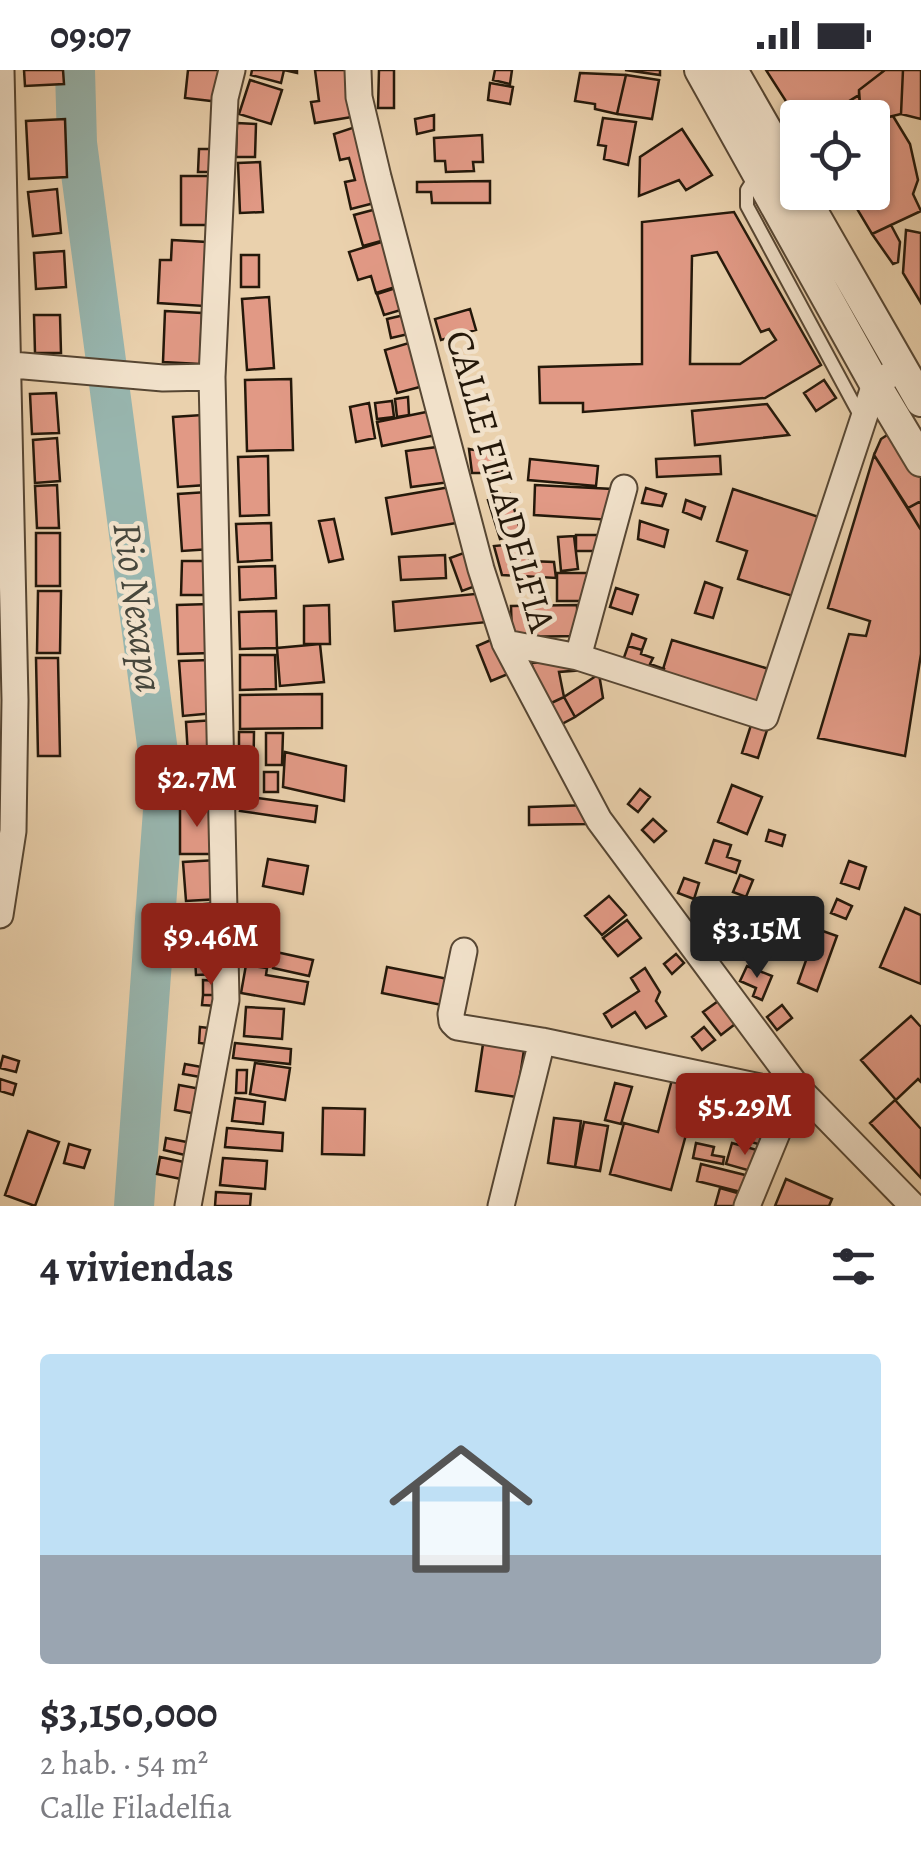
<!DOCTYPE html>
<html lang="es">
<meta charset="utf-8">
<style>
body{margin:0;font-family:Alegreya,serif;background:#f7f7f7;color:#2b2b33;height:100vh;display:flex;flex-direction:column;font-size:38px;white-space:nowrap}
*{box-sizing:border-box;margin:0}
p{font-size:32px;color:#7c7c81}
.icon{flex:none;width:55px;height:55px;fill:none;stroke:currentColor;stroke-width:2;stroke-linecap:round;stroke-linejoin:round}
.map{position:relative;height:1136px;overflow:hidden}
.drawer{display:flex;flex-direction:column;background:#fff;flex:1}
.drawer>*{flex:none}
.controls{position:absolute;left:780px;top:30px;display:grid;gap:20px}
.controls a{display:grid;place-items:center;width:110px;height:110px;border-radius:10px;background:#fff;box-shadow:0 2px 8px #0004;font-size:50px}
.price{position:absolute;translate:-50% -85px;padding:0 22px;border-radius:10px;background:#8f2418;color:#fff;font-size:32px;line-height:65px;filter:drop-shadow(0 2px 5px #0008)}
.price::after{content:'';position:absolute;left:50%;top:60px;width:30px;height:22px;margin-left:-15px;background:inherit;clip-path:polygon(0 0,100% 0,50% 100%)}
.price.current{background:#222;color:#fff}
ul{padding:0;list-style:none}
li{display:grid;align-content:center;gap:20px;height:530px;padding:0 40px}
li+li{border-top:2px solid #e1e1e2}
li span{display:grid;place-items:center;height:310px;border-radius:10px;color:#555}
li>.icon{margin-inline-start:auto}
span .icon{width:180px;height:180px;fill:#fffc;stroke-width:1}
li b{font-size:42px}
h2{display:flex;justify-content:space-between;align-items:center;height:120px;padding:0 40px;font-size:42px}
.status{display:flex;justify-content:space-between;align-items:center;height:70px;padding:0 50px;background:#fff;direction:ltr}
.status svg{height:28px;fill:currentColor}
.map>svg:first-child{display:block}
.lines{fill:none;stroke-linecap:round;stroke-linejoin:round}
.river{stroke:#98b6af;stroke-width:40}
.building{fill:#e19985;stroke:#24180a;stroke-width:2.5;fill-rule:evenodd}
.service-casing{stroke:#564633;stroke-width:16}
.minor-casing{stroke:#564633;stroke-width:29}
.tertiary-casing{stroke:#564633;stroke-width:34}
.service{stroke:#f1e1ca;stroke-width:12}
.minor{stroke:#f1e1ca;stroke-width:25}
.tertiary{stroke:#f1e1ca;stroke-width:30}
.labels{text-anchor:middle;stroke-width:9;stroke-linejoin:round;paint-order:stroke}
.street-label{font-size:38px;fill:#24180a;stroke:#f1e1ca}
.water-label{font-size:40px;font-style:italic;fill:#47473c;stroke:#f1e1ca}
</style>
<div class="status"><b>09:07</b><svg viewBox="0 0 49 12"><path d="M0 12V9h3v3zM5 12V6h3v6zM10 12V3h3v9zM15 12V0h3v12zM26 1h20v11H26zM47 4h2v5h-2z"/></svg></div>
<div class="map">
<svg width="921" height="1136" viewBox="0 0 921 1136">
<rect width="100%" height="100%" fill="#ead1ad"/>
<filter id="stains"><feTurbulence type="fractalNoise" baseFrequency=".002" numOctaves="4"/><feColorMatrix values="0 0 0 0 .2 0 0 0 0 .09 0 0 0 0 .02 0 0 0 .5 -.17"/></filter>
<radialGradient id="worn" r=".72"><stop offset=".6" stop-color="#630" stop-opacity="0"/><stop offset="1" stop-color="#630" stop-opacity=".3"/></radialGradient>
<g class="lines">
<path class="river" d="M75 0 77 73 164 727 134 1136"/>
</g>
<path class="building" d="M24 0H63L64 14 25 16Z
M188 0H224L220 32 185 28Z
M252 0H297V3L284 0 281 13 251 5Z
M315 0H350L358 46 315 53 311 32 319 31Z
M379 0H394V38H378Z
M495 0H512L510 14 493 10Z
M625 0H660V5Z
M766 0H885L859 20V25L822 48 798 50Z
M885 0H903L901 44 872 51V48H861L859 20Z
M903 0H921V49L901 44Z
M580 3 626 5 617 44 595 39V34L575 31Z
M626 5 659 10 652 49 617 44Z
M250 10 282 20 271 54 239 44Z
M490 13 513 17 510 34 488 30Z
M859 25 861 48H822Z
M434 45V60L417 64 415 49Z
M893 46 910 74 918 110 913 124 921 141 872 164 847 122H872V51Z
M603 48 636 52 628 95 604 89 606 76 598 75Z
M65 49 67 107 29 109 26 51Z
M237 53 256 54 255 87H236Z
M364 54 382 131 351 139 345 112 355 110 349 88 340 90 334 64Z
M682 59 712 105 686 120 679 110 639 126 640 87Z
M482 65 483 92H473L474 101 446 102 445 91H435L434 68Z
M199 79H214L213 102H198Z
M260 92 263 142 240 143 238 93Z
M181 106H211V155H181Z
M490 111V133H432L431 122H417V112Z
M57 119 61 163 33 166 28 122Z
M384 137 392 168 363 176 354 145Z
M734 142 821 295 765 328 583 342V333H540L539 297 642 294V152ZM717 182 761 262 769 259 776 270 740 294H690L692 186Z
M891 155 900 172 898 192 893 194 872 164Z
M906 160 921 163V233L903 203Z
M391 169 405 214 376 223 371 206 358 210 349 182Z
M172 170 207 172 204 236 158 233 160 190H171Z
M64 181 66 217 36 219 34 183Z
M241 185H259V217H241Z
M405 215 411 237 384 245 377 224Z
M269 227 274 298 247 300 242 229Z
M470 239 476 260 441 270 435 249Z
M165 241 202 243 200 294 163 292Z
M413 243 417 262 391 268 387 249Z
M34 245H60L61 283H35Z
M419 270 431 314 397 323 385 280Z
M291 309 293 380 247 381 245 310Z
M824 310 836 328 816 341 804 323Z
M56 323 59 363 32 364 30 324Z
M408 327 409 345 397 347 395 329Z
M392 331 394 347 377 349 375 333Z
M369 333 375 368 356 372 350 337Z
M767 334 789 365 695 375 692 341Z
M436 340 441 364 382 376 377 352Z
M202 345 206 415 178 417 173 347Z
M898 358 921 396V431L908 438 874 385 881 369Z
M57 368 60 411 35 413 33 370Z
M445 376 450 412 411 417 406 381Z
M469 379 502 385V403H472Z
M874 385 921 460V584L905 686 818 668 849 564 866 566 870 551 828 538Z
M268 386 269 445 240 446 238 387Z
M720 386 721 404 657 407 656 389Z
M530 389 598 396 596 416 528 410Z
M57 415 59 458H37L35 416Z
M535 415 613 419 612 450 534 445Z
M456 416 462 452 392 464 386 428Z
M646 418 666 424 662 436 642 433Z
M733 419 825 449 799 528 738 509 747 481 717 471Z
M207 422 211 479 182 481 178 424Z
M510 424 521 463 500 469 488 430Z
M686 430 705 437 701 449 683 442Z
M921 431V460L908 438Z
M334 449 343 489 329 492 319 451Z
M640 451 668 460 664 477 638 469Z
M271 453 272 490 238 492 236 454Z
M36 463H60V516H36Z
M576 465H605V481H576Z
M574 466 578 499 561 501 558 467Z
M527 473 529 491 554 492 556 508 502 505 494 476Z
M469 481 481 514 462 521 450 488Z
M445 485 446 508 401 510 399 487Z
M182 491H211V525H181Z
M275 496 276 528 240 530 239 497Z
M557 503H592V531H557Z
M705 512 722 518 713 548 695 543Z
M616 518 638 525 632 544 610 537Z
M38 521H61L60 583H37Z
M485 523 488 552 395 561 393 532Z
M210 534 211 583 178 584 177 535Z
M329 535 330 574H304V536Z
M577 535 578 566 512 567 511 536Z
M276 541 277 578 240 579 239 542Z
M632 564 646 569 642 580 628 576Z
M500 566 515 601 491 611 477 576Z
M672 570 769 599 757 637 660 609Z
M320 574 324 612 280 616 277 578Z
M628 576 642 580 641 584 653 588 650 594 664 599 660 609 621 596Z
M240 585H275L276 619 240 620Z
M36 588H58L60 686H38Z
M210 590 214 643 183 646 179 591Z
M584 590V600L559 602 564 627 547 635 531 593Z
M599 604 603 628 575 647 564 627Z
M322 624V658L240 659V625Z
M564 627 575 647 558 656 547 635Z
M215 650 218 702 189 703 186 652Z
M751 655 767 660 758 688 742 683Z
M239 662H254L253 721H239Z
M266 663H283L282 695H266Z
M285 682 346 696 344 731 283 717Z
M264 702H278V722H264Z
M732 715 762 727 747 764 718 752Z
M640 719 650 727 638 742 628 734Z
M243 726 317 736 315 752 240 741Z
M589 735V754L529 755V737Z
M180 737H214V784H180Z
M653 749 666 761 654 772 642 760Z
M769 760 785 765 782 776 766 771Z
M714 770 731 775 727 787 740 791 736 803 706 793Z
M268 789 308 796 303 824 263 816Z
M217 790 220 829 186 831 183 792Z
M849 791 866 797 859 819 841 813Z
M740 805 753 810 746 827 733 822Z
M684 808 699 813 694 829 678 823Z
M609 826 626 845 602 865 585 846Z
M837 829 852 836 846 849 831 843Z
M216 833 217 859 185 862 183 836Z
M905 838 921 845V914L880 897Z
M627 850 641 868 618 886 603 868Z
M817 859 837 866 817 921 798 913Z
M194 868H216L218 904 196 905Z
M276 882 313 890 309 906 273 898Z
M676 884 684 893 672 904 664 894Z
M246 895 267 898 266 905 308 912 304 934 241 923Z
M747 896 772 906 762 930 753 926 756 918 740 911Z
M387 897 453 910 447 936 382 923Z
M645 898 660 922 656 931 666 946 646 958 635 942 612 957 604 944 639 921 631 908Z
M203 910 219 911 218 925H203Z
M203 925H218V936L202 935Z
M721 929 739 951 721 965 703 942Z
M782 935 792 948 777 960 767 947Z
M246 937 284 939 282 969 244 966Z
M911 946 921 957V1012L918 1009 896 1030 861 990Z
M200 957 219 959 217 975 199 973Z
M704 957 715 970 702 980 692 967Z
M235 973 291 979 290 994 233 988Z
M483 974 524 980 517 1027 476 1021Z
M3 986 19 991 16 1002 0 998Z
M255 993 290 998 285 1030 250 1024Z
M185 994 207 998 206 1008 183 1004Z
M237 1000H247L246 1023H236Z
M673 1006 700 1013 671 1120 610 1104 624 1053 658 1062Z
M0 1009 16 1014 13 1025 0 1021Z
M615 1013 632 1017 621 1054 605 1050Z
M179 1015 206 1020 202 1045 175 1040Z
M764 1026 783 1031 777 1053 758 1048Z
M235 1028 265 1032 263 1054 232 1051Z
M895 1030 921 1059V1108L870 1053Z
M323 1038 365 1039 364 1085 322 1084Z
M737 1047 771 1057 765 1076 731 1066Z
M554 1048 581 1051 575 1097 548 1093Z
M584 1052 608 1056 600 1101 575 1097Z
M227 1058 283 1063 282 1081 225 1077Z
M28 1061 59 1072 35 1136 5 1125Z
M166 1068 192 1073 189 1086 164 1080Z
M696 1073 714 1077 712 1085 724 1087 723 1094 693 1088Z
M732 1073 764 1082 758 1103 726 1094Z
M69 1074 90 1080 84 1098 64 1093Z
M160 1087 184 1092 181 1109 157 1104Z
M223 1088 267 1091 265 1119 220 1115Z
M701 1094 753 1107 749 1124 697 1111Z
M786 1109 832 1129 829 1136H775Z
M720 1118 748 1126 745 1136H715Z
M216 1122 251 1124 250 1136H215Z"/>
<g class="lines">
<g class="service-casing">
<path id="service" d="M756 106 747 120V136L862 349"/>
</g>
<g class="minor-casing">
<path id="minor" d="M358 0 359 27 378 107 481 499 505 573 599 750 798 1018 913 1136
M0 294 163 308 212 307
M505 573 578 587 765 647 875 314 901 298
M578 587 624 418
M0 845 13 761 15 630 1 0
M464 881 451 944 452 952 457 957 542 971 793 1024
M188 1136 226 930 212 307 225 28 232 0
M501 1136 542 971
M747 1136 793 1024 798 1018"/>
</g>
<g class="tertiary-casing">
<path id="tertiary" d="M700 0 875 314 921 391
M732 0 798 115
M801 122 921 331"/>
</g>
<use href="#service" class="service"/>
<use href="#minor" class="minor"/>
<use href="#tertiary" class="tertiary"/>
</g>
<g class="labels">
<g class="street-label">
<text transform="translate(501 411) rotate(74)" y="13">CALLE FILADELFIA</text>
</g>
<g class="water-label">
<text transform="translate(139 537) rotate(82)" y="14">Rio Nexapa</text>
</g>
</g>
<rect width="100%" height="100%" filter="url(#stains)"/>
<rect width="100%" height="100%" fill="url(#worn)"/>
</svg>
<div class="controls">
<a><svg class="icon" aria-label="locate" viewBox="0 0 24 24"><circle cx="12" cy="12" r="6"/><path d="M12 2v4M12 18v4M2 12h4M18 12h4"/></svg></a>
</div>
<b class="price" style="left:197px;top:760px">$2.7M</b>
<b class="price current" style="left:757px;top:911px">$3.15M</b>
<b class="price" style="left:211px;top:918px">$9.46M</b>
<b class="price" style="left:745px;top:1088px">$5.29M</b>
</div>
<section class="drawer">
<h2>4 viviendas<svg class="icon" aria-label="filters" viewBox="0 0 24 24"><path d="M4 7h16M4 17h16"/><circle cx="9" cy="7" r="2"/><circle cx="15" cy="17" r="2"/></svg></h2>
<ul>
<li><span style="background:linear-gradient(#bfe0f5 65%,#9aa5b1 0)"><svg class="icon" aria-label="home" viewBox="0 0 24 24"><path d="M3 11l9-7 9 7M6 9v11h12V9"/></svg></span><div><b>$3,150,000</b><p>2 hab. · 54 m²</p><p>Calle Filadelfia</p></div></li>
</ul>
</section>
